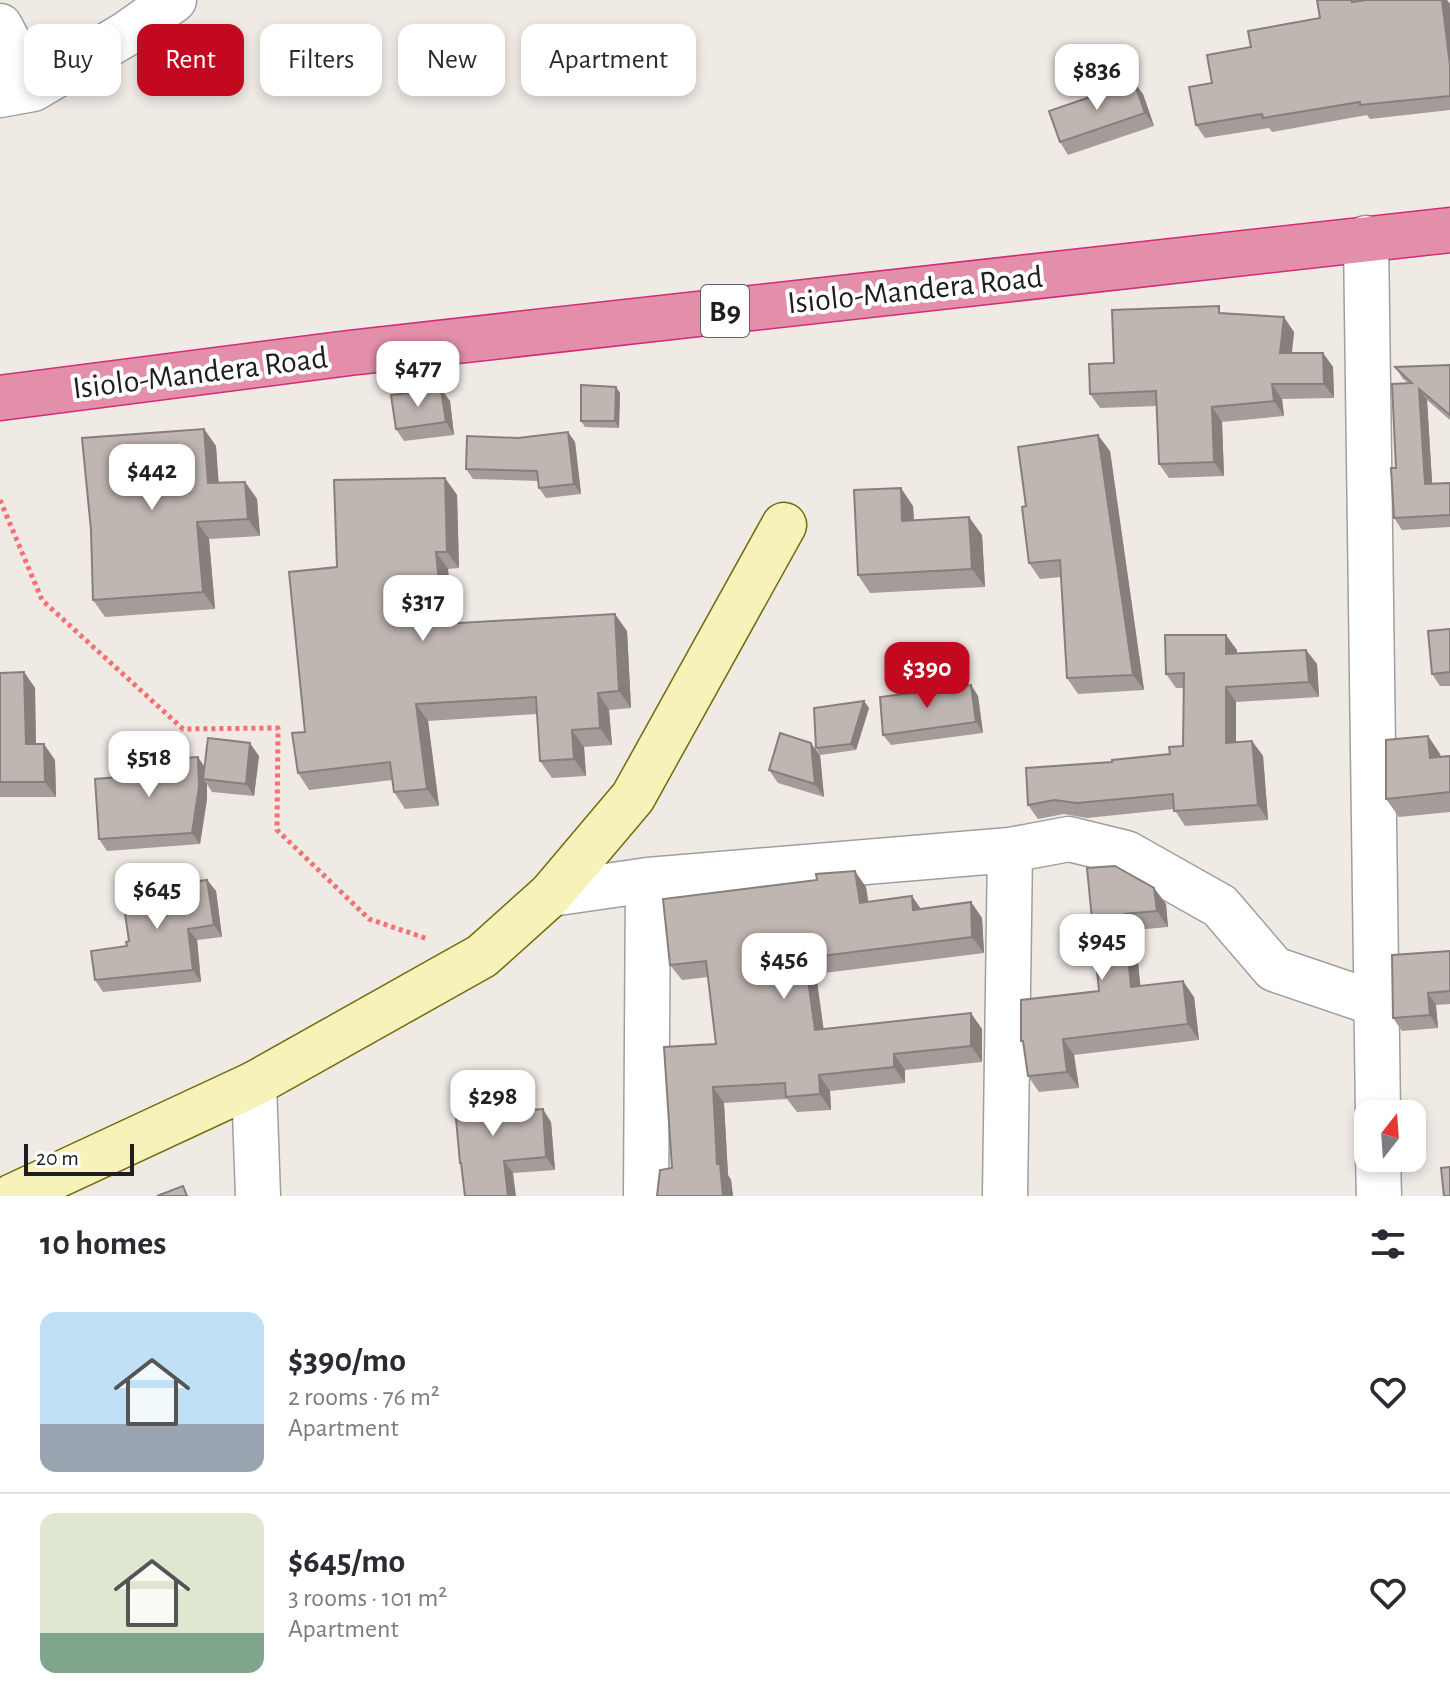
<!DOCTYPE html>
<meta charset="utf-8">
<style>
body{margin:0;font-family:"Alegreya Sans",sans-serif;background:#f7f7f7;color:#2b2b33;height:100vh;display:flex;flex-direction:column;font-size:30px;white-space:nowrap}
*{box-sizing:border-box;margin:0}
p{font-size:26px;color:#7c7c81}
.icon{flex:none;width:44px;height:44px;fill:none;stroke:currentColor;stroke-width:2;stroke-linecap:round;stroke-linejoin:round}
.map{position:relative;height:1196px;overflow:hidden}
.sheet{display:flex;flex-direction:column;background:#fff;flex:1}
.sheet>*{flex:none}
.top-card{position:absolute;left:24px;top:24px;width:800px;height:72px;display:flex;gap:16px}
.needle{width:52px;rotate:17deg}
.fabs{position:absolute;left:1354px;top:1100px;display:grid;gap:16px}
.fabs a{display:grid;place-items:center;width:72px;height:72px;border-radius:16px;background:#fff;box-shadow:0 4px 12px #0003;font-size:40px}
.scale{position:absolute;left:24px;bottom:20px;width:110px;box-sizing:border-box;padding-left:8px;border:4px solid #1e1e1e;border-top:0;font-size:22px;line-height:28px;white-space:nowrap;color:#1e1e1e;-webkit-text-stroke:6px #fff;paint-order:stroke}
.price{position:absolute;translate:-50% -68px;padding:0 18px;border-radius:16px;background:#fff;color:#222;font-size:26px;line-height:52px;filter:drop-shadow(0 2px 4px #0008)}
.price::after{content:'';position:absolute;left:50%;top:48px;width:24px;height:18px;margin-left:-12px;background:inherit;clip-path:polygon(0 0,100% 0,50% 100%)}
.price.active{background:#c30920;color:#fff}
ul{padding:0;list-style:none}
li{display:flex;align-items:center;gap:24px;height:200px;padding:0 40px}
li+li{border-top:2px solid #e1e1e2}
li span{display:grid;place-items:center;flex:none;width:224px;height:160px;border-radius:16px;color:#555}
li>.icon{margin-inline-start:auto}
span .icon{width:96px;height:96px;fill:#fffc;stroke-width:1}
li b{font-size:34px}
h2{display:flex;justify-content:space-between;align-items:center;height:96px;padding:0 40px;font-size:34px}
.pill{padding:0 28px;border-radius:16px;background:#fff;box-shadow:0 4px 12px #0003;font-size:28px;line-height:72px}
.pill.active{background:#c30920;color:#fff}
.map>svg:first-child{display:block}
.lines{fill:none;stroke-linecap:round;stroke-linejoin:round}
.street-casing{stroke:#9f9f9f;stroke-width:47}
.secondary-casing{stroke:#706e09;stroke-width:47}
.highway-casing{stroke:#d22c7a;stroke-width:47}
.path{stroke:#f47074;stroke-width:5;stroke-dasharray:4 4;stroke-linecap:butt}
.street{stroke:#fff;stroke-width:44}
.secondary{stroke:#f7f2ba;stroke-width:44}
.highway{stroke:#e38fa9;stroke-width:44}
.wall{fill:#a49c98}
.shaded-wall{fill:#867f7c}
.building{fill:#bfb5b1;stroke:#867f7c;stroke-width:2}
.labels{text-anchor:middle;stroke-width:8;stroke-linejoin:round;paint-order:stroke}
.shield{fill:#fff;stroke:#626262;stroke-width:2}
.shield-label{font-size:30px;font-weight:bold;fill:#1e1e1e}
.street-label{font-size:32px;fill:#1e1e1e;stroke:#fff}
</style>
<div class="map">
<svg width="1450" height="1196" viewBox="0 0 1450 1196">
<rect width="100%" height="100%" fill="#efeae4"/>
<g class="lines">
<g class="street-casing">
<path id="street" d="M0 26 33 89
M0 95 33 89 126 34 174 0
M1366 238 1378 1114
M551 894 648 880 1010 850 1069 839 1126 853 1220 906 1274 969 1377 1004
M254 1084 258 1196
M1378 1158 1379 1196
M646 1196 648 880
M1005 1196 1010 850"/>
</g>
<g class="secondary-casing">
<path id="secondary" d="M13 1196 254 1084 482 956 551 894 633 797 784 525"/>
</g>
<g class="highway-casing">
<path id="highway" d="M0 398 349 353 1450 230"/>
</g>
<path class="path" d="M0 500 42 600 183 729 278 728 277 830 369 919 428 939"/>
<use href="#street" class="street"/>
<use href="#secondary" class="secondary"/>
<use href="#highway" class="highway"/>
</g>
<path class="wall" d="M1317 0H1357V1L1447 0 1450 4V110L1370 119 1367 115 1272 132 1269 128 1205 138 1196 125 1212 83 1320 18Z
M1143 94 1154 126 1068 155 1060 142Z
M1224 313 1294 332 1292 353H1323L1333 367 1334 398 1282 399 1284 416 1222 422 1224 476 1169 478 1159 464 1157 406 1100 408 1090 394 1114 363Z
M1450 365V420L1427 400 1432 484 1450 483V527L1402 530 1394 518 1396 468 1408 383 1403 379 1395 367Z
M616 387 620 393 619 428 585 427 581 421Z
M441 389 450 401 454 435 404 441 396 429Z
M204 429 216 446 218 483 245 482 257 499 260 536 209 539 215 609 105 617 93 600Z
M575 442 581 494 546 498 539 488V481L473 479 466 469Z
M1110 451 1144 690 1078 694 1067 678 1061 577 1040 579 1029 563 1026 506Z
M445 478 457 495 459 568 448 569 453 623 627 631 631 708 609 710 612 745 584 747 586 776 552 778 540 761 537 714 428 721 439 806 405 809 394 792 392 780 309 790 298 773 337 567Z
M913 506 914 521 982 535 985 587 870 593 858 575Z
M1450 629V686H1440L1432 674Z
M1237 650V654L1306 650 1317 664 1319 697 1236 702V742L1252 741 1263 756 1268 820 1185 826 1174 809 1087 818 1064 814 1038 819 1028 805 1112 762 1170 754 1183 746 1184 688H1176L1166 674Z
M24 672 35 688 36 744 55 760 56 797H0V673Z
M971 685 978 696 983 733 891 745 883 735Z
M869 708 856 750 820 755 816 748Z
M1428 736 1440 754 1441 756 1450 755V812L1399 817 1386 799Z
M820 755 824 797 778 783 769 770Z
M259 756 254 796 212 792 207 784V799L200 844 107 851 99 839 119 777 198 757 204 767Z
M1087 868 1154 888 1166 904 1168 927 1135 930 1140 986 1194 997 1199 1040 1074 1055 1079 1088 1039 1092 1028 1076 1024 1045 1021 1041 1099 991Z
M207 880 216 891 222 937 197 940 201 982 103 992 95 980 127 946 129 941Z
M866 887 868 902 921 909 971 902 982 918 984 953 816 974 823 1029H982V1062L905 1070V1083L830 1091 831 1110 797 1112 787 1099 724 1103 728 1175 731 1180 733 1196H657L672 1168 716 1044 708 977 682 980 670 965Z
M1450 951V1004L1436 1005 1438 1028 1402 1031 1393 1018Z
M497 1081 506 1094 507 1112 551 1122 555 1170 513 1173 461 1166 460 1163Z"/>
<path class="shaded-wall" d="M1442 0H1447L1450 4V66Z
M1134 82 1143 94 1154 126 1145 113Z
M1284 317 1294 332 1290 368 1280 353Z
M1323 353 1333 367 1334 398 1324 384Z
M1272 384 1282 399 1284 416 1274 401Z
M616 387 620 393 619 428 615 421Z
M441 389 450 401 454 435 446 422Z
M1419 389 1427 400 1433 496 1425 484Z
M1212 407 1222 422 1224 476 1214 462Z
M204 429 216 446 220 500 208 483Z
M568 432 575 442 581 494 574 484Z
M1098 435 1110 451 1144 690 1133 675Z
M445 478 457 495 459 568 447 552Z
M245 482 257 499 260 536 248 519Z
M901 488 913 506 915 539 902 521Z
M969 517 982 535 985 587 972 569Z
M197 522 209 539 215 609 203 592Z
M436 552 448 569 455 641 443 624Z
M615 614 627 631 631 708 619 691Z
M1226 635 1237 650V669L1226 654Z
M1306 650 1317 664 1319 697 1309 682Z
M24 672 35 688 36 760 26 744Z
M971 685 978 696 983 733 976 722Z
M1226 687 1236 702V758L1226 743Z
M598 693 609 710 612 745 600 728Z
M864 701 869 708 856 750 851 744Z
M416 704 428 721 439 806 427 789Z
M572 730 584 747 586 776 574 759Z
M1428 736 1440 754 1443 776 1430 758Z
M1252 741 1263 756 1268 820 1258 805Z
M250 743 259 756 254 796 246 784Z
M811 743 820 755 824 797 815 784Z
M44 744 55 760 56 797 45 782Z
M198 757 206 769 203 779 207 784V799L200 844 192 833Z
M855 871 866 887 871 919 860 903Z
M207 880 216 891 222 937 214 925Z
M1154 888 1166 904 1168 927 1157 911Z
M912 896 923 912 913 910Z
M971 902 982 918 984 953 972 937Z
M1124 914 1135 930 1142 1003 1131 987Z
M188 929 197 940 201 982 193 970Z
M805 958 816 974 826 1046 815 1030Z
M1183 981 1194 997 1199 1040 1188 1024Z
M1428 993 1436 1005 1438 1028 1430 1015Z
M971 1013 982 1029V1062L971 1046Z
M1063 1039 1074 1055 1079 1088 1067 1072Z
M894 1054 905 1070V1083L894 1067Z
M819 1075 830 1091 831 1110 820 1094Z
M497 1081 506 1094 508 1125 499 1112Z
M713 1087 724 1103 728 1175 731 1180 733 1196H723L717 1164Z
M543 1109 551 1122 555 1170 546 1157Z
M504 1161 513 1173 516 1196H508Z"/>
<path class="building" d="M1317 0H1352V2L1366 0H1442L1450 66V96L1360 105V102L1263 118 1262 114 1196 125 1189 87 1212 83 1207 55 1251 47 1248 31 1320 18Z
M1134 82 1145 113 1060 142 1049 111Z
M1219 306V313L1284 317 1280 353H1323L1324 384H1272L1274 401 1212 407 1214 462 1159 464 1156 391 1090 394 1089 364 1114 363 1112 310Z
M1450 365V415L1419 389 1425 484 1450 483V515L1394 518 1391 468H1396L1392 384 1412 383 1395 367Z
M581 385 616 387 615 421H581Z
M441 389 446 422 396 429 391 395Z
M204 429 208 483 245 482 248 519 197 522 203 592 93 600 91 530 82 438Z
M568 432 574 484 539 488 537 471 466 469 467 436 518 438Z
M1098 435 1133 675 1067 678 1060 560 1029 563 1022 507 1026 506 1018 447Z
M445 478 447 552H436L443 624 615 614 619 691 598 693 600 728 572 730 574 759 540 761 536 697 416 704 427 789 394 792 390 762 298 773 292 733 305 732 289 572 337 567 334 480Z
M901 488 902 521 969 517 972 569 858 575 854 490Z
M1450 629V672L1432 674 1428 631Z
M1165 635H1226V654L1306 650 1309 682 1226 687V743L1252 741 1258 805 1174 811 1173 794 1077 803 1054 800 1028 805 1026 768 1112 762V760L1170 754 1169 747 1183 746 1184 673 1166 674Z
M24 672 26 744H44L45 782H0V673Z
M971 685 976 722 883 735 880 697Z
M864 701 851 744 816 748 814 708Z
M780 733 811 743 815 784 769 770Z
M1428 736 1430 758 1450 756V792L1386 799V740Z
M208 738 250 743 246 784 203 779Z
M198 757 199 787 192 833 99 839 95 779 119 777 118 762Z
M1115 866 1154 888 1157 911 1124 914 1131 987 1183 981 1188 1024 1063 1039 1067 1072 1028 1076 1023 1041H1021V1000L1099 991 1087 868Z
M855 871 860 903 912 896 913 910 971 902 972 937 805 958 815 1030 971 1013V1046L894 1054V1067L819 1075 820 1094 786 1097 785 1083 713 1087 717 1164H720L723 1196H657L660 1170 672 1168 664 1047 716 1044 706 961 670 965 663 899 817 880 816 874Z
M207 880 214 925 188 929 193 970 95 980 91 951 127 946 126 942 129 941 122 892Z
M1450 951V991L1428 993 1430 1015 1393 1018 1392 955Z
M497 1081 499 1112 543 1109 546 1157 504 1161 508 1196H465L461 1163H460L453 1085Z
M1450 1167V1196H1444L1441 1168Z
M183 1186 187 1196H157Z"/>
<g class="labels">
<rect class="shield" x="701" y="285" width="48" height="52" rx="6"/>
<g class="shield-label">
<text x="725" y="321">B9</text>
</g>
<g class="street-label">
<text transform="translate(915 289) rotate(-6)" y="11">Isiolo-Mandera Road</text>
<text transform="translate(200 372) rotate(-7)" y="11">Isiolo-Mandera Road</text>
</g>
</g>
</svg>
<div class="fabs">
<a><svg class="needle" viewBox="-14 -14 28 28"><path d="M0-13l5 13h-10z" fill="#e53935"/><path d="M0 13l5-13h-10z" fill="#7c7c81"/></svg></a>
</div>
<div class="scale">20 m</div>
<b class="price" style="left:1097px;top:112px">$836</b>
<b class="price" style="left:418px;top:409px">$477</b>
<b class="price" style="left:152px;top:512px">$442</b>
<b class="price" style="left:423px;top:643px">$317</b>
<b class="price active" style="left:927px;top:710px">$390</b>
<b class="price" style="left:149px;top:799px">$518</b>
<b class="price" style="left:157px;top:931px">$645</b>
<b class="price" style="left:1102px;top:982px">$945</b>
<b class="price" style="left:784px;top:1001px">$456</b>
<b class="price" style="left:493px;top:1138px">$298</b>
<div class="top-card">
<a class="pill">Buy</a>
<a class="pill active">Rent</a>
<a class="pill">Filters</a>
<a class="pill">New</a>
<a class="pill">Apartment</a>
</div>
</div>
<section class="sheet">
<h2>10 homes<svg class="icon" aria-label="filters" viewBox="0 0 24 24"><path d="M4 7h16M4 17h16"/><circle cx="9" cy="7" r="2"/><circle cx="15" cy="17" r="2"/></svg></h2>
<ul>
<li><span style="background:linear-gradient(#bfe0f5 70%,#9aa5b1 0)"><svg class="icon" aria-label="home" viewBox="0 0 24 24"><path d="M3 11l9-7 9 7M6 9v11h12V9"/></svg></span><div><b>$390/mo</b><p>2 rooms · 76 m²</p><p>Apartment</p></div><svg class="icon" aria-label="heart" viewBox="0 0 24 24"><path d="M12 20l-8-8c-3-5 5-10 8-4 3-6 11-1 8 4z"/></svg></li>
<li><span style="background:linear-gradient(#dfe7d0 75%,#7fa58c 0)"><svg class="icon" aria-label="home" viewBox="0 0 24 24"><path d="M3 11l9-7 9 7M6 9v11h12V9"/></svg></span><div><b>$645/mo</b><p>3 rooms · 101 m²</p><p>Apartment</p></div><svg class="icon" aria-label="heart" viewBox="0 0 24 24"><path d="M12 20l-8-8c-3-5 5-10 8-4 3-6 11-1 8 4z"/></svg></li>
</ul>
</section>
